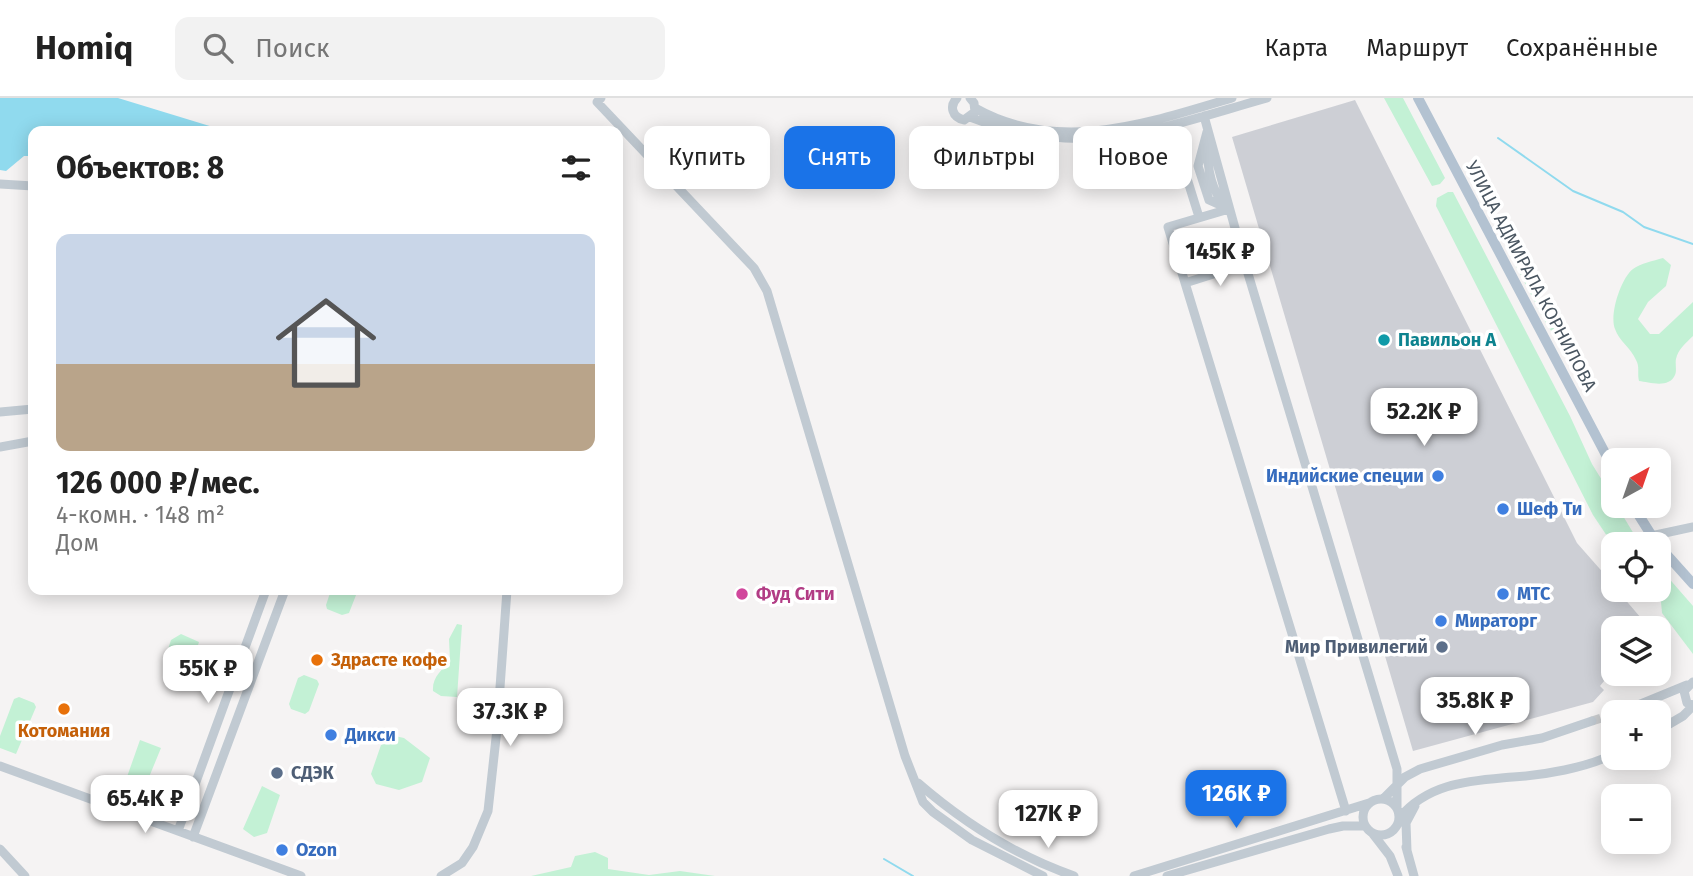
<!DOCTYPE html>
<html lang="ru">
<meta charset="utf-8">
<style>
body{margin:0;font-family:"Fira Sans",sans-serif;background:#f2f2f2;color:#222;height:100vh;display:flex;flex-direction:column;font-size:26px;white-space:nowrap}
*{box-sizing:border-box;margin:0}
p{font-size:23px;color:#767676}
.icon{flex:none;width:38px;height:38px;fill:none;stroke:currentColor;stroke-width:2;stroke-linecap:round;stroke-linejoin:round}
.map{position:relative;flex:1;overflow:hidden}
.drawer{position:absolute;left:28px;top:28px;width:595px;height:469px;display:flex;flex-direction:column;background:#fff;border-radius:14px;box-shadow:0 4px 18px #0003}
.drawer>*{flex:none}
.banner{position:absolute;left:644px;top:28px;width:665px;height:63px;display:flex;gap:14px}
.needle{width:46px;rotate:40deg}
.controls{position:absolute;left:1601px;top:350px;display:grid;gap:14px}
.controls a{display:grid;place-items:center;width:70px;height:70px;border-radius:14px;background:#fff;box-shadow:0 4px 18px #0003;font-size:35px}
.price{position:absolute;translate:-50% -60px;padding:0 16px;border-radius:14px;background:#fff;color:#222;font-size:23px;line-height:46px;filter:drop-shadow(0 2px 4px #0008)}
.price::after{content:'';position:absolute;left:50%;top:42px;width:21px;height:16px;margin-left:-10px;background:inherit;clip-path:polygon(0 0,100% 0,50% 100%)}
.price.selected{background:#1a73e8;color:#fff}
ul{padding:0;list-style:none}
li{display:grid;align-content:center;gap:14px;height:371px;padding:0 28px}
li span{display:grid;place-items:center;height:217px;border-radius:14px;color:#555}
li>.icon{margin-inline-start:auto}
span .icon{width:126px;height:126px;fill:#fffc;stroke-width:1}
li b{font-size:30px}
h2{display:flex;justify-content:space-between;align-items:center;height:84px;padding:0 28px;font-size:30px}
.chip{padding:0 24px;border-radius:14px;background:#fff;box-shadow:0 4px 18px #0003;font-size:24px;line-height:63px}
.chip.selected{background:#1a73e8;color:#fff}
header{display:flex;align-items:center;gap:42px;box-sizing:border-box;height:98px;padding:0 35px;background:#fff;border-bottom:2px solid #e0e0e0}
header strong{font-size:33px}
nav{display:flex;gap:38px;margin-inline-start:auto;font-size:24px}
.search{width:490px;height:63px;background:#f2f2f2;display:flex;align-items:center;gap:18px;box-sizing:border-box;padding:0 24px;border-radius:14px;color:#767676;font-size:26px}
.map>svg:first-child{display:block}
.green{fill:#c3f1d5}
.water{fill:#90daee}
.lines{fill:none;stroke-linecap:round;stroke-linejoin:round}
.stream{stroke:#90daee;stroke-width:2}
.building{fill:#cdcfd5}
.minor-tunnel{stroke:#caccce;stroke-width:9;stroke-dasharray:9 4.5;stroke-linecap:butt}
.minor{stroke:#c1cad2;stroke-width:9}
.major{stroke:#b3c2d1;stroke-width:10}
.culture-dot{fill:#0f9aa8;stroke:#fff;stroke-width:2.5}
.shop-dot{fill:#3f7fe0;stroke:#fff;stroke-width:2.5}
.hotel-dot{fill:#d1479c;stroke:#fff;stroke-width:2.5}
.service-dot{fill:#5c6f8a;stroke:#fff;stroke-width:2.5}
.food-dot{fill:#e8710a;stroke:#fff;stroke-width:2.5}
.labels{text-anchor:middle;stroke-width:7;stroke-linejoin:round;paint-order:stroke}
.street-label{font-size:18px;fill:#4a5661;stroke:#fff}
.culture-label{font-size:18px;font-weight:bold;fill:#0d838f;stroke:#fff;text-anchor:start}
.shop-label{font-size:18px;font-weight:bold;fill:#366cbe;stroke:#fff;text-anchor:start}
.hotel-label{font-size:18px;font-weight:bold;fill:#b23c85;stroke:#fff;text-anchor:start}
.service-label{font-size:18px;font-weight:bold;fill:#4e5e75;stroke:#fff;text-anchor:end}
.food-label{font-size:18px;font-weight:bold;fill:#c56008;stroke:#fff;text-anchor:start}
</style>
<header>
<strong>Homiq</strong>
<div class="search"><svg class="icon" aria-label="search" viewBox="0 0 24 24"><circle cx="10" cy="10" r="6"/><path d="M15 15l6 6"/></svg>Поиск</div>
<nav><a>Карта</a><a>Маршрут</a><a>Сохранённые</a></nav>
</header>
<div class="map">
<svg width="1693" height="778" viewBox="0 0 1693 778">
<rect width="100%" height="100%" fill="#f5f3f3"/>
<path class="green" d="M1384 0H1403L1445 80 1440 86 1432 88Z
M1448 94H1453L1570 318 1592 366 1613 400 1614 408H1617L1640 446 1613 447 1593 417 1436 108 1437 100Z
M1508 141 1563 245 1560 246 1546 225 1507 151Z
M1663 160 1671 167 1666 188 1648 204 1638 221 1650 236H1659L1693 204V238C1686 245 1678 251 1676 261 1675 266 1677 273 1675 277 1669 291 1649 284 1639 283 1637 275 1640 269 1636 262 1631 250 1619 243 1615 231 1609 217 1621 180 1633 171 1641 165 1653 163 1663 160Z
M1659 469 1693 508V556L1662 515 1661 504 1650 492H1659Z
M331 492H358L349 515 342 517 327 511 326 507Z
M457 526 462 527 457 599 441 598 433 593C432 579 442 572 450 563L449 541Z
M181 536 199 544 192 566 166 557 171 542Z
M304 577 317 582 319 586 309 613 305 616 291 611 289 606 298 580Z
M19 599 34 605 36 609 16 656 0 650V638L14 601Z
M395 638 404 640 430 660 422 684 399 692 376 686 371 676 381 647Z
M140 642 161 650 140 701 122 693Z
M262 688 280 697 267 735 254 739 243 731Z
M595 754 608 760V771L649 777 680 773 715 778H531L571 769 575 758Z"/>
<path class="water" d="M0 0H118L226 33H33V58H24L6 73 0 72Z"/>
<g class="lines">
<path class="stream" d="M1498 40 1573 93 1623 114 1644 129 1693 146
M884 761 913 778"/>
</g>
<path class="building" d="M1355 2 1577 445 1614 487V492H1617L1647 527 1645 530H1614V571L1600 588 1604 592 1593 604 1413 653 1232 39Z"/>
<g class="lines">
<path class="minor-tunnel" d="M1592 623 1614 616"/>
<path class="minor" d="M601 0 597 4 754 170 767 193 905 658 923 704 933 714 972 742 1043 778
M957 0C949 8 952 19 964 22L975 14 974 5 970 0
M975 10C1058 57 1148 25 1232 0
M1204 18 1243 159 1397 671V709
M970 19C1085 63 1157 31 1267 0
M1171 29 1199 119
M1207 34 1198 68 1209 102 1229 111
M1207 45C1207 66 1210 92 1225 107
M0 86 33 88
M1229 111 1168 129 1346 713
M1185 185 1245 166
M0 314 33 311
M0 349 33 343
M1651 438 1693 429
M1693 584 1684 593 1687 605 1693 607
M1631 610 1687 587
M1659 632 1683 618 1693 608
M0 668 301 778
M918 685C963 724 1017 758 1074 778
M1363 719a18 18 0 1 1 36 0a18 18 0 1 1-36 0Z
M1383 701 1405 679 1420 671 1502 647 1542 640 1592 623
M1399 720C1429 684 1470 683 1513 679 1545 677 1585 670 1614 656
M178 733 266 492
M1373 736 1390 758 1398 778
M193 739 285 492
M1406 749 1414 778
M0 751 25 778
M1407 753 1406 725 1415 708
M441 778 462 765 473 749 488 713 497 631 507 492
M1134 778 1369 705
M1167 778 1329 731 1343 728H1365"/>
<path class="major" d="M1418 0 1614 372
M1633 408 1657 446
M1659 448 1693 486"/>
</g>
<circle class="culture-dot" cx="1384" cy="242" r="7"/>
<g class="shop-dot">
<circle cx="1438" cy="378" r="7"/>
<circle cx="1503" cy="411" r="7"/>
<circle cx="1503" cy="496" r="7"/>
<circle cx="1441" cy="523" r="7"/>
<circle cx="331" cy="637" r="7"/>
<circle cx="282" cy="752" r="7"/>
</g>
<circle class="hotel-dot" cx="742" cy="496" r="7"/>
<g class="service-dot">
<circle cx="1442" cy="549" r="7"/>
<circle cx="277" cy="675" r="7"/>
</g>
<g class="food-dot">
<circle cx="317" cy="562" r="7"/>
<circle cx="64" cy="611" r="7"/>
</g>
<g class="labels">
<g class="street-label">
<text transform="translate(1531 178) rotate(62)" y="6">УЛИЦА АДМИРАЛА КОРНИЛОВА</text>
</g>
<g class="culture-label">
<text x="1398" y="248">Павильон А</text>
</g>
<g class="shop-label">
<text x="1424" y="384" text-anchor="end">Индийские специи</text>
<text x="1517" y="417">Шеф Ти</text>
<text x="1517" y="502">МТС</text>
<text x="1455" y="529">Мираторг</text>
<text x="345" y="643">Дикси</text>
<text x="296" y="758">Ozon</text>
</g>
<g class="hotel-label">
<text x="756" y="502">Фуд Сити</text>
</g>
<g class="service-label">
<text x="1428" y="555">Мир Привилегий</text>
<text x="291" y="681" text-anchor="start">СДЭК</text>
</g>
<g class="food-label">
<text x="331" y="568">Здрасте кофе</text>
<text x="64" y="639" text-anchor="middle">Котомания</text>
</g>
</g>
</svg>
<div class="controls">
<a><svg class="needle" viewBox="-14 -14 28 28"><path d="M0-13l5 13h-10z" fill="#e53935"/><path d="M0 13l5-13h-10z" fill="#767676"/></svg></a>
<a><svg class="icon" aria-label="locate" viewBox="0 0 24 24"><circle cx="12" cy="12" r="6"/><path d="M12 2v4M12 18v4M2 12h4M18 12h4"/></svg></a>
<a><svg class="icon" aria-label="layers" viewBox="0 0 24 24"><path d="M12 4l9 5-9 5-9-5zM3 14l9 5 9-5"/></svg></a>
<a>+</a>
<a>−</a>
</div>
<b class="price" style="left:1220px;top:190px">145K ₽</b>
<b class="price" style="left:1424px;top:350px">52.2K ₽</b>
<b class="price" style="left:208px;top:607px">55K ₽</b>
<b class="price" style="left:1475px;top:639px">35.8K ₽</b>
<b class="price" style="left:510px;top:650px">37.3K ₽</b>
<b class="price selected" style="left:1236px;top:732px">126K ₽</b>
<b class="price" style="left:145px;top:737px">65.4K ₽</b>
<b class="price" style="left:1048px;top:752px">127K ₽</b>
<div class="banner">
<a class="chip">Купить</a>
<a class="chip selected">Снять</a>
<a class="chip">Фильтры</a>
<a class="chip">Новое</a>
</div>
<section class="drawer">
<h2>Объектов: 8<svg class="icon" aria-label="filters" viewBox="0 0 24 24"><path d="M4 7h16M4 17h16"/><circle cx="9" cy="7" r="2"/><circle cx="15" cy="17" r="2"/></svg></h2>
<ul>
<li><span style="background:linear-gradient(#c9d6e8 60%,#b9a48a 0)"><svg class="icon" aria-label="home" viewBox="0 0 24 24"><path d="M3 11l9-7 9 7M6 9v11h12V9"/></svg></span><div><b>126 000 ₽/мес.</b><p>4-комн. · 148 m²</p><p>Дом</p></div></li>
</ul>
</section>
</div>
